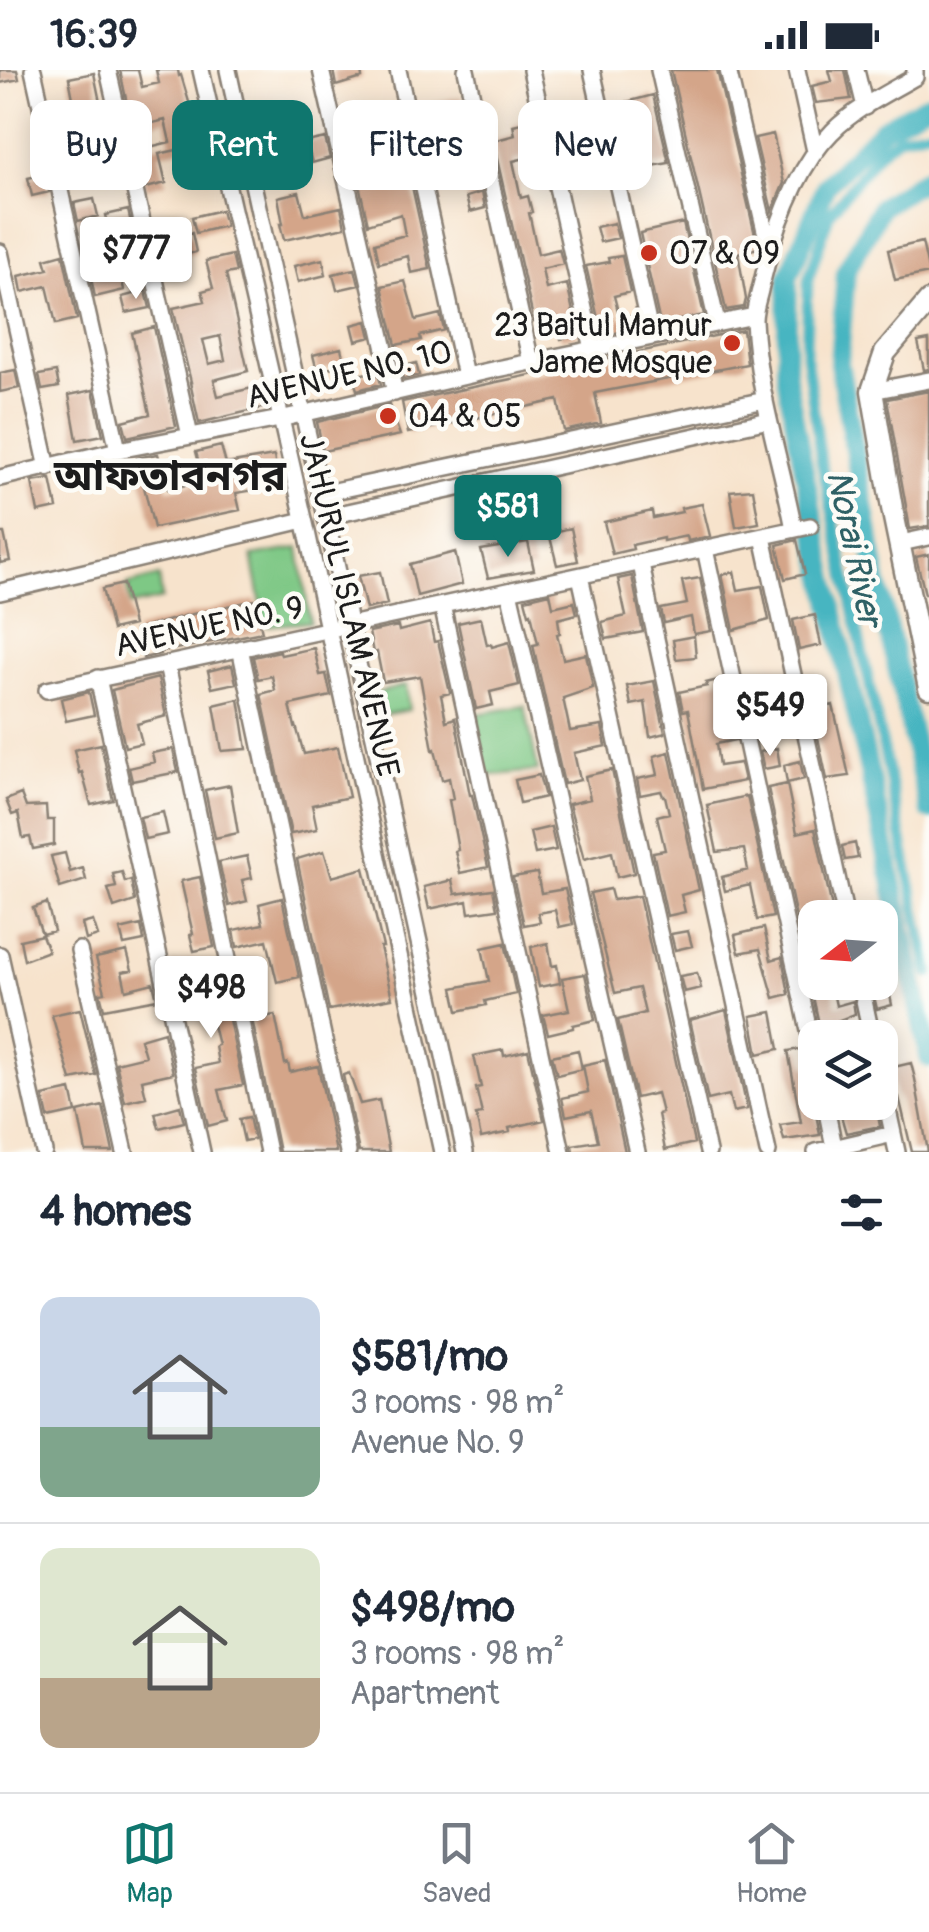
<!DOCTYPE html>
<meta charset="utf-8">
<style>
body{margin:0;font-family:Pangolin,"Noto Sans Bengali",sans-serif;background:#f6f6f7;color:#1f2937;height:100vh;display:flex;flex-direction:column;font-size:38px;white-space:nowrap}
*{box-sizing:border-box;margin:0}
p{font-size:32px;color:#747a83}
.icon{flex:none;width:55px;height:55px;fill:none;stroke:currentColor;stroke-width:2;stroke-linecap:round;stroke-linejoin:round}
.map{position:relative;height:1082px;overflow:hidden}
.side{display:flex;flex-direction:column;background:#fff;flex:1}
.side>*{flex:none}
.hud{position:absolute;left:30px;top:30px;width:870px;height:90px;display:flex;gap:20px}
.needle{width:65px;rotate:253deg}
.controls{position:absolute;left:798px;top:830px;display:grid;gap:20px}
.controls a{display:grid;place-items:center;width:100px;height:100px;border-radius:20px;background:#fff;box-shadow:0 5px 25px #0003;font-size:50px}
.price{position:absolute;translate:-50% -85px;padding:0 22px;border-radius:10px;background:#fff;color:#222;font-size:32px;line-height:65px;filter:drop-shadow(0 2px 5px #0008)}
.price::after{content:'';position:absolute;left:50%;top:60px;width:30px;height:22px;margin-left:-15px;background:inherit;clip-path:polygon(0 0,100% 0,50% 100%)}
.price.current{background:#0f766e;color:#fff}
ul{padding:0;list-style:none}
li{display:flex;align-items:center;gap:30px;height:250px;padding:0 40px}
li+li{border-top:2px solid #e0e1e3}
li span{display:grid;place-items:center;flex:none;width:280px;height:200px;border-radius:20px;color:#555}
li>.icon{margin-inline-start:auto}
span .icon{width:120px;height:120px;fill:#fffc;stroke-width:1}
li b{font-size:42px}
h2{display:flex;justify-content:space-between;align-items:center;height:120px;padding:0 40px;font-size:42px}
.tag{padding:0 35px;border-radius:20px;background:#fff;box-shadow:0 5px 25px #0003;font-size:35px;line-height:90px}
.tag.current{background:#0f766e;color:#fff}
.status{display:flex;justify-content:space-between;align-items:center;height:70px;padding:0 50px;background:#fff;direction:ltr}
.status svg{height:28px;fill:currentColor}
.tab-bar{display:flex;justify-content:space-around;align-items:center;height:140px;border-top:2px solid #e0e1e3;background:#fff;font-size:28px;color:#747a83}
.tab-bar a{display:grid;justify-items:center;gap:5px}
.tab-bar .current{color:#0f766e}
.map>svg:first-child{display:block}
.green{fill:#7ec885;stroke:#4d7250;stroke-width:2.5}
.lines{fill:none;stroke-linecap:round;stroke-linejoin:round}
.canal{stroke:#47b5c1;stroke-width:11}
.river{stroke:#47b5c1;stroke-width:20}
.building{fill:#d4a589;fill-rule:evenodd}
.minor-casing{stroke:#8a8074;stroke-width:20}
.major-casing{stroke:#8a8074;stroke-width:25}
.minor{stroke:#fff;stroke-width:15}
.major{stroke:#fff;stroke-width:20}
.poi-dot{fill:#c8321e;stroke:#fdfcf7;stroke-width:4}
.labels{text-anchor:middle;stroke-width:9;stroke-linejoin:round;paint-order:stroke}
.poi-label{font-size:32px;fill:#1c1c1c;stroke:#fdfcf7;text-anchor:start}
.street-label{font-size:32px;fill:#1c1c1c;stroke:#fdfcf7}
.water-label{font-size:35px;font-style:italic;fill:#2f6166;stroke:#fdfcf7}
.district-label{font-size:42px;font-weight:bold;fill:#1c1c1c;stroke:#fdfcf7}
</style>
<div class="status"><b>16:39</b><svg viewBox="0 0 49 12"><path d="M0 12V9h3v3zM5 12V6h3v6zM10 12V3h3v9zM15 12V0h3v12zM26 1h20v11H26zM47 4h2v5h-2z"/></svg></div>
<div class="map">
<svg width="929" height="1082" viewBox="0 0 929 1082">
<rect width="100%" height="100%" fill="#fdfcf7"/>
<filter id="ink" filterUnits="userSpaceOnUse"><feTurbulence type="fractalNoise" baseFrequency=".01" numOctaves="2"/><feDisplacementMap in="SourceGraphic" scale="20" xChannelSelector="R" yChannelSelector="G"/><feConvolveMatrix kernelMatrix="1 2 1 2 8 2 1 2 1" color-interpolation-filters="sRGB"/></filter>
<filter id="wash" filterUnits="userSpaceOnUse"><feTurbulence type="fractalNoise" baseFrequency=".0048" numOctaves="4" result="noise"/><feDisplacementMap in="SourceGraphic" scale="40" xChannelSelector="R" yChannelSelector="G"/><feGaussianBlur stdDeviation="2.25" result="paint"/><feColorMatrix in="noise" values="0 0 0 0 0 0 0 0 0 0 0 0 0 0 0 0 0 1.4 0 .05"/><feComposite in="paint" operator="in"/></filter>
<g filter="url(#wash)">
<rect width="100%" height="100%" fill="#f7e3cc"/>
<path class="green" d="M299 478 310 552 265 556 252 486Z
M159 506 162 529 131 536 127 515Z
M406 615 409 640 381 645 377 623Z
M525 636 538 701 484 706 476 644Z"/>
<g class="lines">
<path class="canal" d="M929 60 900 66 880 81 830 143 808 210 806 285 821 391 887 696 929 903"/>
<path class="river" d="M929 33 883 58 826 115 788 208 786 307 819 477 870 705 929 988
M929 106 881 137 846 201 839 293 878 514 929 740"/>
</g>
<g id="blocks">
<path class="building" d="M0 0H17L19 9 0 13Z
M120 0H138L142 17 159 13 156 0H178L179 6 181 5 194 49 188 50 194 76 159 84 166 113 146 118 137 80 170 72 165 50 132 58Z
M333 0H361L362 8 336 16Z
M671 0H717L758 178 738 183 746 229 744 237 726 240Z
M829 0H845L851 29 816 33 812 16 832 11Z
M94 3 104 52 84 56 91 85 65 91 54 43 75 39 69 8Z
M653 25 669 93 652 96 646 66 620 73 612 36Z
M461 27 465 48 422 56 417 36Z
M588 33 597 73 583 77 573 37Z
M396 43 430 199 411 203 408 186 379 193 375 173 405 165 401 144 368 154 345 53Z
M531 51 538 85 513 91 521 128 528 126 532 142 529 143 538 184 559 179 563 194 542 199 546 219 567 214 578 265 561 269 556 246 534 252 493 71 515 65 513 55Z
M773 64 784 113 772 141 755 68Z
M325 68 330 88 312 93 307 72Z
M582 78 586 93 564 98 561 83Z
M114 80 119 100 97 106 92 86Z
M473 82 476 99 448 106 449 112 435 115 430 95Z
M45 104 49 122 32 126 28 108Z
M299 122 305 145 341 137 345 157 284 170 280 154H283L278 127Z
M482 122 485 138 470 142 466 127Z
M94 129 98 146 78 151 74 133Z
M128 140 136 176 114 181 106 145Z
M221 140 225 156 196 163 192 147Z
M614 153 618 168 600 172 596 157Z
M683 153 704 245 660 254 640 163Z
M192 163 196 182 165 189 161 171Z
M922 172 929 203 895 210 888 180Z
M63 184 77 249 56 254 47 216 22 222 19 206 48 199 45 189Z
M232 185 236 202 226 204 248 301 214 310 218 326 261 316 266 337 199 353 190 312H191L173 238 205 231 202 221 213 218 206 191ZM220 266 225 290 209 294 203 270Z
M622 186 630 222 614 226 620 249 635 245 638 258 602 266 586 196 609 192 608 188Z
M323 189 326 205 298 212 294 196Z
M355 199 359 215 337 220 333 204Z
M120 202 124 220 95 227 91 208Z
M405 211 416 250 440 244 444 260 420 266 421 270 396 275 382 216Z
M146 221 150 238 126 243 122 227Z
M367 251 371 267 356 271 352 255Z
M154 257 176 356 127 367 123 351 150 344 132 263Z
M743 260 747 294 595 323 601 353 564 361 558 330 408 363 402 332Z
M929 270V299L924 300 918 272Z
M341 278 345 294 317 301 313 285Z
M416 293 419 305 403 309 401 297Z
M15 300 19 318 0 322V303Z
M377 301 381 314 357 320 353 306Z
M56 302 59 317 42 320 39 305Z
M93 320 103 365 77 370 69 325Z
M929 321V456L910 459 887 329Z
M389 335 400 365 323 381 317 352Z
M221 376 226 394 274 386 279 416 236 423 240 440 154 458 137 388 158 384 168 419 204 411 196 382Z
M51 409 57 438 38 442 32 412Z
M753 419 759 453 736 457 730 421Z
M702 434 710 466 688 471 687 466 663 471V468L632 475 633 479 612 484 604 452 652 441 653 448 682 442 681 438Z
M571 458 578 491 557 495 549 463Z
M0 463H4L10 491 0 493Z
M797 470 805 504 785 509 777 475Z
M528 472 534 500 488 508 481 480Z
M455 482 462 514 417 526 410 494Z
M929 484V524H925L916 487Z
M380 502 387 534 366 539 358 506Z
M734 502 738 520 762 516 769 550 734 560 722 505Z
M632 506 643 562 606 569 602 552 626 546 618 509Z
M700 508 711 561 694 564 691 547 664 553 661 539 687 534 682 511Z
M123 514 133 555 112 560 102 519Z
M550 523 553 537 574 532 577 544 558 549 560 563 557 564 563 589 586 584 593 618 563 628 570 661 602 656 606 676 574 683 580 710 564 714 533 575 538 574 531 543 529 544 525 529Z
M255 530 262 562 160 582V584L143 588 135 560 184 546Z
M815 545 821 575 799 580 793 550Z
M481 548 487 575 491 574 492 577 509 572 519 615 490 622 493 635 476 639 458 553Z
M430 553 434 572 438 571 450 623 441 625 446 651 455 648 470 725H472L488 797 460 803 455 781 458 780 449 730 453 729 449 708 442 710 435 679 433 680 420 606 383 612 377 582 373 583 369 562 398 556 399 561Z
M694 566 696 587 676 589 673 570Z
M314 578 320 605 326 604 331 626 290 635 295 657 296 656 304 684 338 677 349 727 312 735 317 759 291 764 261 624 275 620 272 606 258 609 253 587 280 581 281 585Z
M232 595 236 613 212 618 208 601Z
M158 608 166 646 137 654 142 673 125 677 112 620Z
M722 609 735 670 716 674 719 696 740 693 744 711 703 719 688 640 683 641 679 622 707 616 706 613Z
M654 611 665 663 650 667 645 632 631 635 627 616Z
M89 622 94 645 66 651 61 629Z
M239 629 247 679 222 681 214 635Z
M833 635 849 706 827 709 812 640Z
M101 674 113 730 91 735 82 702 79 703 74 680Z
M777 678 780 696 764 699 760 682Z
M173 679 178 702 132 711 129 698 154 692 152 683Z
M669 682 699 820 681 825 685 842 667 846 653 782 665 780 657 746 669 743 665 726H663L661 721 640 725 637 709 658 705 654 686Z
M800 691 804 709 787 713 784 695Z
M612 700 634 803 617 807 612 782 584 789 569 734 590 729 585 706Z
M539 705 545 727 520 733 515 710Z
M787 714 797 763 815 759 833 843 812 848 815 863V912H831L836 936 853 931 855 944 837 951 840 968H822L768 718Z
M230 715 238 763 215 768 205 720Z
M21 724 26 737 46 736 47 750H54V775L33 779 30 767 23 768 18 743 12 745 6 730Z
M747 726 773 847 757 850 750 815 725 821 722 807 748 800 744 779 717 782 707 735Z
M163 742 168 764 145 769 140 747Z
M551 757 556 780 535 784 530 762Z
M855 773 858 788 845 790 842 776Z
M324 781 332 807 364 798 383 877H380L392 928 329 940 297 789Z
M65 783 70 802 83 798 86 810 60 818 51 786Z
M247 786 252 808 242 810 247 831 229 836 219 792Z
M122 802 125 812 131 810 135 831 114 838 108 819 116 817 113 804Z
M537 803 541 823 565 819 573 854 559 857 555 840 538 843 540 852 524 855 513 807Z
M200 807 214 877 194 881 190 865 193 864 181 811Z
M452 810 455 824 493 819 497 839 469 843 467 831 429 839 424 817Z
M610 819 613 830 639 826 694 1073 665 1080 658 1044 662 1043 657 1023 636 1028 618 950 645 943 639 918 615 923 590 823Z
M282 828 299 907 277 912 267 870 237 877 234 860 263 854 259 834Z
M47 833 54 861 42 864 33 838Z
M93 851 98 866 86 870 82 854Z
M141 855 144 871 124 875 120 860Z
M890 857 894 876 880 879V860Z
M764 858 771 890 782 887 789 924 774 928 760 879 739 883 735 865Z
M688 861 692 876 675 880 671 864Z
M42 865 48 881 24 890 20 870Z
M505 873 516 924 485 931 486 935 458 941 453 918 489 911 482 878Z
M548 873 552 896 557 895 560 913 539 917 531 877Z
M127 881 132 900 122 902 126 920 153 913 157 929 104 939 100 923 105 922 96 888Z
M196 890 202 922 222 917 243 1015 219 1020 227 1051 208 1056 195 998 218 993 215 976 218 975 212 951 216 950 212 934 183 941 172 895Z
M880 896H884L892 935 877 939 874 926 880 924Z
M697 903 701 918 684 922 680 906Z
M585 904 595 950 573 955V958L548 964 543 945 569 940 562 908Z
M80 939 96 1005 71 1010 52 945Z
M726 940 747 1039 733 1042 729 1025 708 1030 690 950Z
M772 942 779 979 758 984 751 946Z
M275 945 285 994 288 993 290 1002 318 996 336 1082H279L252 949Z
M164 962 173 1003 142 1010 146 1027 125 1032 116 993 145 986 140 969Z
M801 979 806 996 812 1000 815 1013 814 1034 820 1065 784 1070 780 1055 801 1052 788 981Z
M503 980 504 986 528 980 544 1050 509 1058 510 1062 481 1068 476 1045 482 1044 476 1018 481 1017 474 986Z
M578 980 582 999 557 1005 552 986Z
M605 990 625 1082H573L572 1075 598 1071 591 1041 566 1046 562 1028 588 1022 583 995Z
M911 993 915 1009 928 1082H912L899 1027 897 1028 890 998Z
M349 1003 360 1034 379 1030 389 1082H359L343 1005Z
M71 1020 76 1042 48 1048 43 1026Z
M837 1032H857L858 1039 876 1036 880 1056 846 1063Z
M103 1036 113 1082H86L78 1042Z
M180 1036 184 1052 159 1058 155 1043Z
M249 1047 254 1069 244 1071 239 1049Z"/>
</g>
</g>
<g filter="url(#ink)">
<use href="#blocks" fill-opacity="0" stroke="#8a8074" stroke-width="2.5"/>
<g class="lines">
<g class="minor-casing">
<path id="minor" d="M33 0 118 380
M108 0 190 366
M201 0 307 462 442 1082
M228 0 465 1082
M321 0 395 323
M398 0 465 306
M466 0 531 292
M531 0 593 279
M592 0 651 266
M659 0 717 253
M728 0 770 182
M797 0 815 81
M856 0 865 37
M0 182 48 398
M872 321 929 310
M0 408 118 380 280 349 492 300 754 246
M320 424 765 330
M325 447 769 350
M794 459C781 390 757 321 754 250 754 240 758 229 760 220 772 168 794 100 832 62 854 39 887 23 915 7V0
M763 467 846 848
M901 473 929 467
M705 479 815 989
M641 493 650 541 768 1082
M580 506 708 1082
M509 521 637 1082
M0 522 304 450
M442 535 562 1082
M240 578 348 1082
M167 594 268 1082
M98 608 202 1082
M47 620 810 456
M79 880 125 1082
M0 885 44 1082
M860 912 872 968
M880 1003 897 1082
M825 1032 835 1082
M816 1082 893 1064"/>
</g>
<g class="major-casing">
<path id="major" d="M929 231 885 283 872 321 892 438 929 618"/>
</g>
<use href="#minor" class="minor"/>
<use href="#major" class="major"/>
</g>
</g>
<g class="poi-dot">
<circle cx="649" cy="183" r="10"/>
<circle cx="732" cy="273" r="10"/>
<circle cx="388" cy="346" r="10"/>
</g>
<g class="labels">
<g class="poi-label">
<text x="669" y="194">07 &amp; 09</text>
<text x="712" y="266" text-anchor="end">23 Baitul Mamur<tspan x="712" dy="37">Jame Mosque</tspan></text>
<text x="408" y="357">04 &amp; 05</text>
</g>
<g class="street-label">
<text transform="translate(349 304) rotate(-13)" y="11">AVENUE NO. 10</text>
<text transform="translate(350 535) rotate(77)" y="11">JAHURUL ISLAM AVENUE</text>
<text transform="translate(209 556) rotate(-12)" y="11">AVENUE NO. 9</text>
</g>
<g class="water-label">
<text transform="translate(855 478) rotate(78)" y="12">Norai River</text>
</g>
<g class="district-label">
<text x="170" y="420">আফতাবনগর</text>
</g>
</g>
</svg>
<div class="controls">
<a><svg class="needle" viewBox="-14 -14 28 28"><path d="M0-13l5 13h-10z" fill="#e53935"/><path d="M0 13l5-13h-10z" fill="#747a83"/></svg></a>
<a><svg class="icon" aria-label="layers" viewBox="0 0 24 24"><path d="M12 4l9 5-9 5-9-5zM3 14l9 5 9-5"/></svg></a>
</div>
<b class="price" style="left:136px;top:232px">$777</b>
<b class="price current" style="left:508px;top:490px">$581</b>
<b class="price" style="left:770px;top:689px">$549</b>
<b class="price" style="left:211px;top:971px">$498</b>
<div class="hud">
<a class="tag">Buy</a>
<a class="tag current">Rent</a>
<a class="tag">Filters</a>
<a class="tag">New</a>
</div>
</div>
<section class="side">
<h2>4 homes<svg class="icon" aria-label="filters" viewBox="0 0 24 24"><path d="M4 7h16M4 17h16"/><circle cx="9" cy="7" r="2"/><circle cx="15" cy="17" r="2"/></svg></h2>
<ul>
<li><span style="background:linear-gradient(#c9d6e8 65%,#7fa58c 0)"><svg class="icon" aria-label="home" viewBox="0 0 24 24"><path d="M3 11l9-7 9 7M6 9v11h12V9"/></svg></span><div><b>$581/mo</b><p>3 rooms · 98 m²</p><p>Avenue No. 9</p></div></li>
<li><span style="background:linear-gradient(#dfe7d0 65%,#b9a48a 0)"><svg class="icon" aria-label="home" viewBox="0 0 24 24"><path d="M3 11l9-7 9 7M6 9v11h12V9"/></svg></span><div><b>$498/mo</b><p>3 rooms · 98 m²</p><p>Apartment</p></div></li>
</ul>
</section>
<nav class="tab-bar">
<a class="current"><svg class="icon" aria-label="map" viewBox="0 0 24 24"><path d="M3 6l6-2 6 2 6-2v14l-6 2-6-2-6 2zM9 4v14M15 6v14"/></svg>Map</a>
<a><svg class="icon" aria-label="saved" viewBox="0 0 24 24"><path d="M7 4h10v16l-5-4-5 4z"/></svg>Saved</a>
<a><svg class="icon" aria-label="home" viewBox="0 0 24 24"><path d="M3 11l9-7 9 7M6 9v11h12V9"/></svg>Home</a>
</nav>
